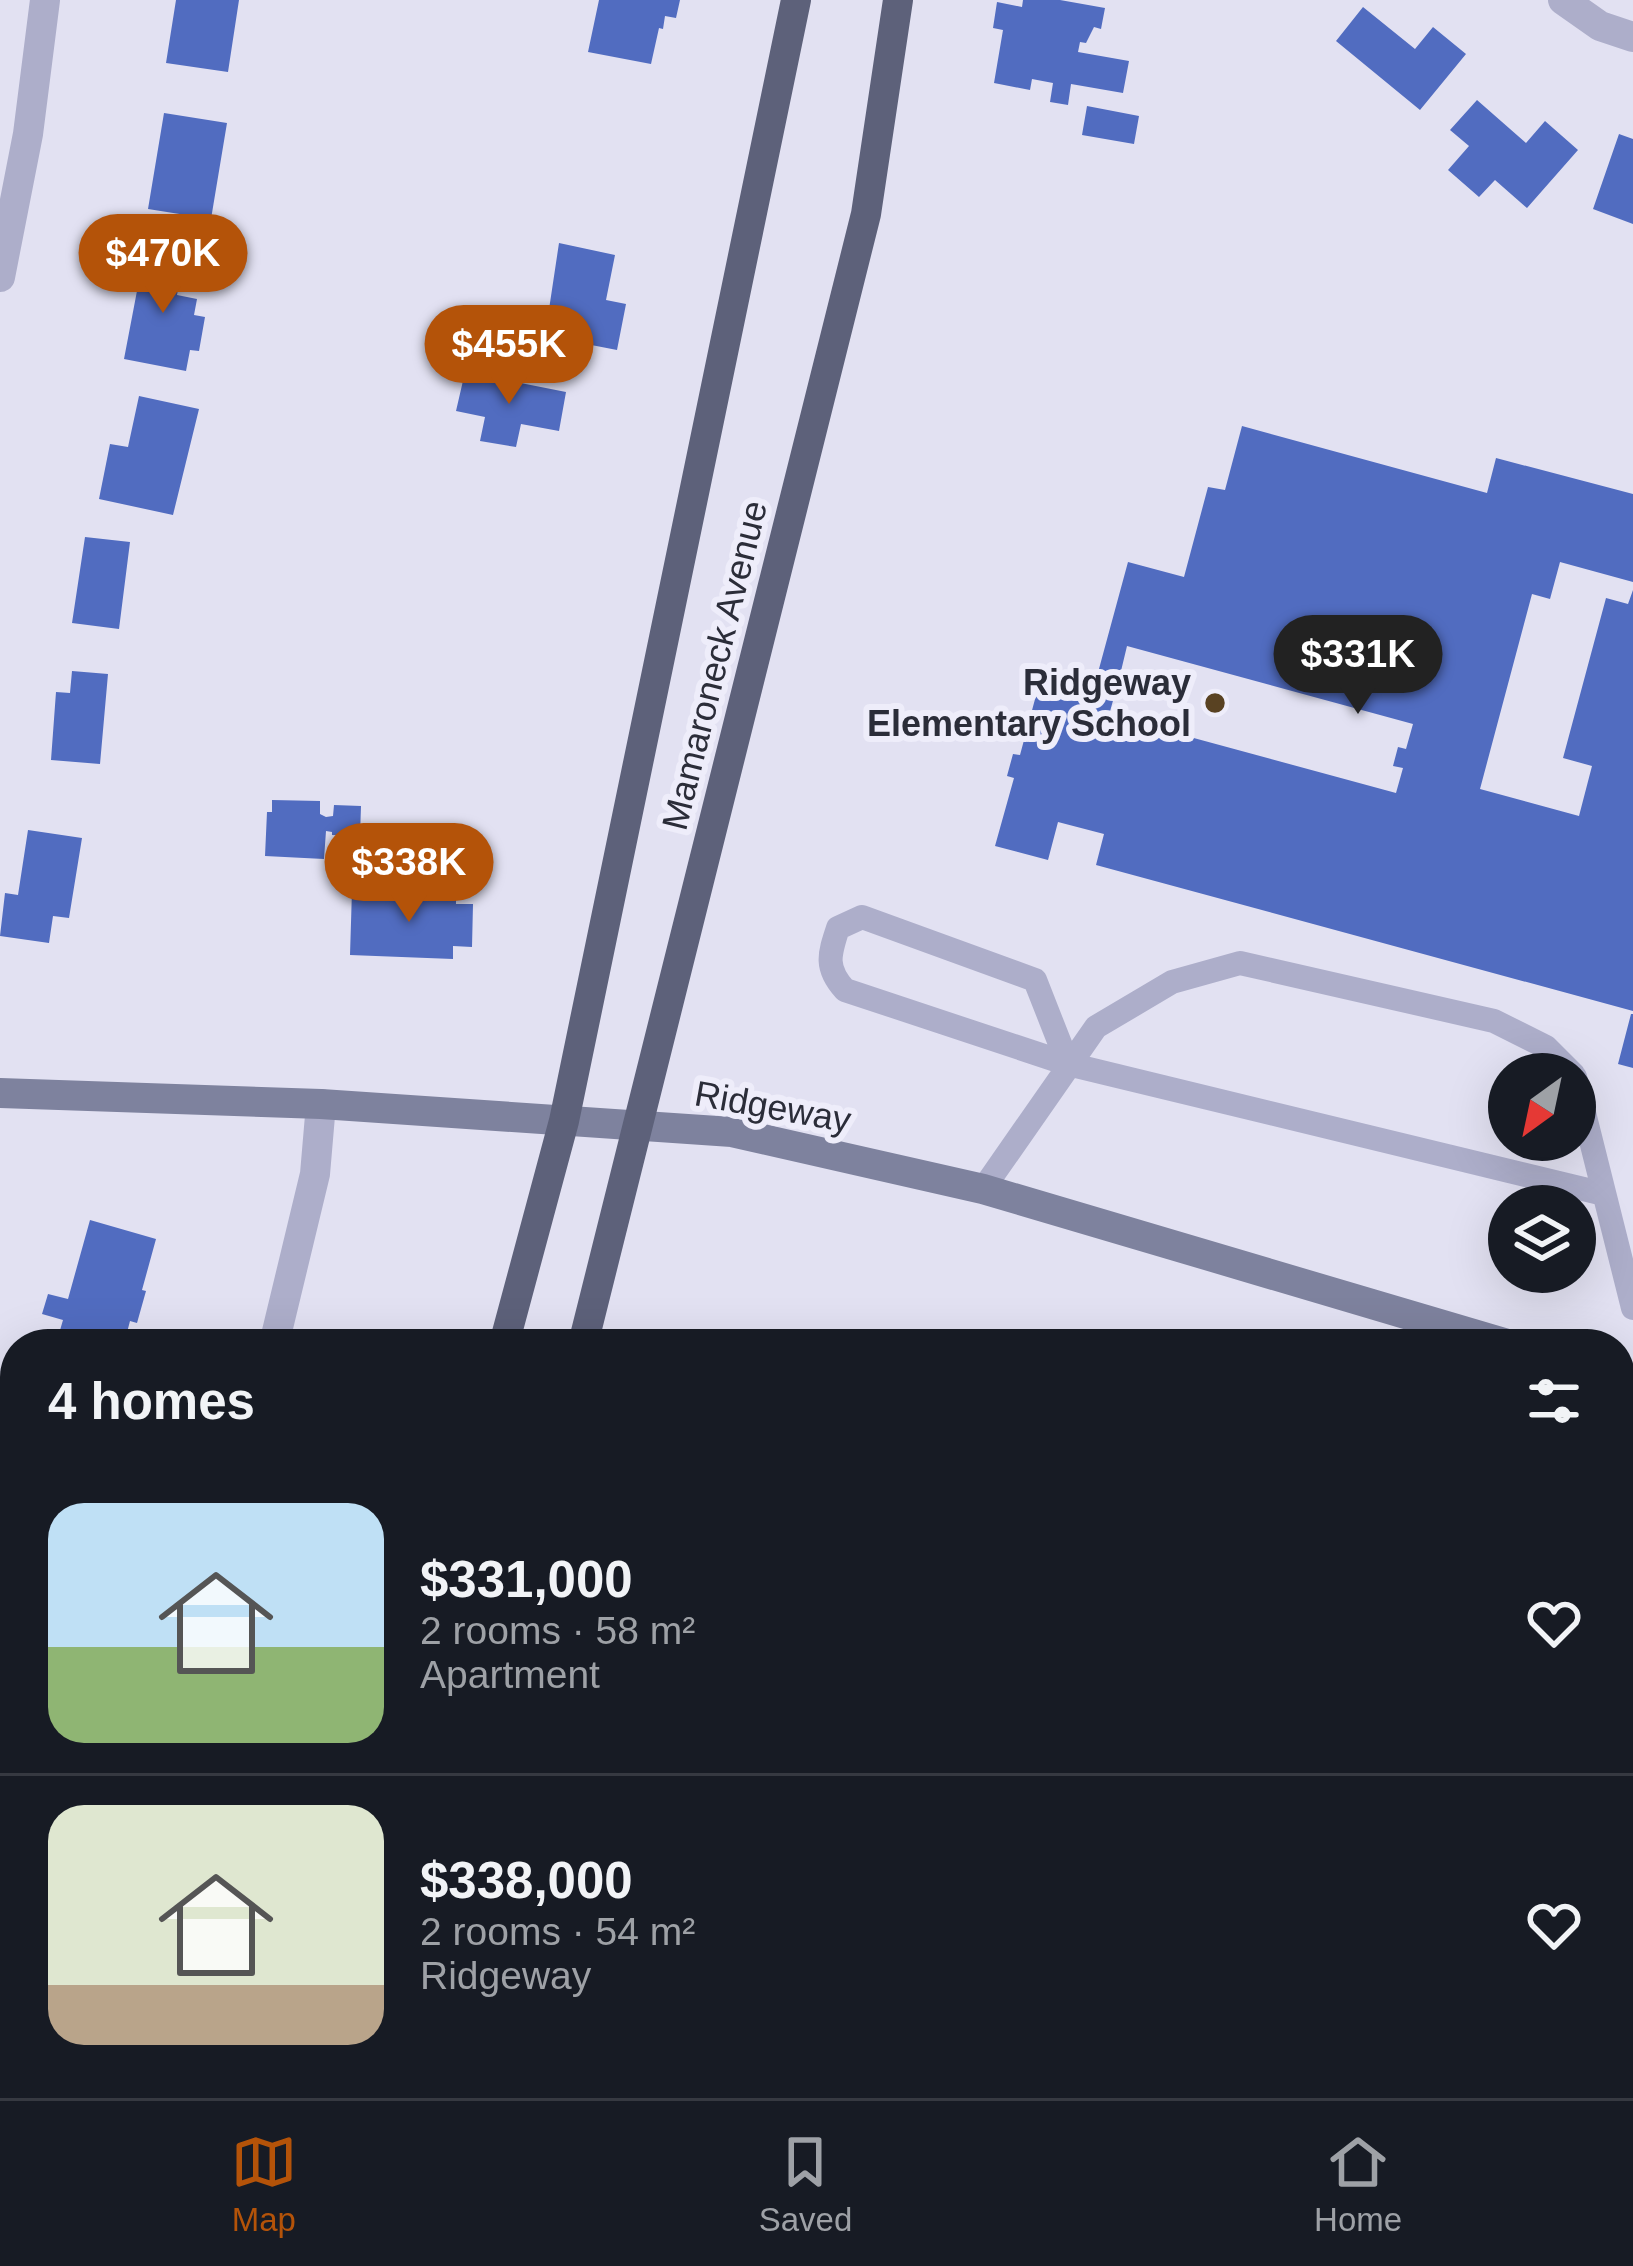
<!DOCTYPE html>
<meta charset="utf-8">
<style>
body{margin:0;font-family:Arial,sans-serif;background:#242831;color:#f1f3f6;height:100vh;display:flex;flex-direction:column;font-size:45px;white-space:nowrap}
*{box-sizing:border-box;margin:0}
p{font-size:39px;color:#9ea1a6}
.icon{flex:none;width:66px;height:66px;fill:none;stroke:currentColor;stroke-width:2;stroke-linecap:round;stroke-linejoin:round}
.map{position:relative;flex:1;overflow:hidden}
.details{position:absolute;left:0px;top:1329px;width:1635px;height:771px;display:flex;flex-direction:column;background:#171b24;border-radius:48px 48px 0 0;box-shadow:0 12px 48px #0002}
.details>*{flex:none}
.needle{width:78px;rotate:213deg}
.fabs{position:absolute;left:1488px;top:1053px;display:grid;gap:24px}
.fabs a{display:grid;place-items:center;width:108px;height:108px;border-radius:50%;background:#171b24;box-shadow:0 12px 48px #0002;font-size:60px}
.price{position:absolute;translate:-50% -102px;padding:0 27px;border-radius:42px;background:#b45309;color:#fff;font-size:39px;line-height:78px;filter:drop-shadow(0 3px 6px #0008)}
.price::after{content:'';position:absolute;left:50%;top:72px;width:36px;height:27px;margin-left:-18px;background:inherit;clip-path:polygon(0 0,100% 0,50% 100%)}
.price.current{background:#222;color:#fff}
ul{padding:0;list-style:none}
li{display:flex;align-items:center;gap:36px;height:300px;padding:0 48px}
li+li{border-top:3px solid #363941}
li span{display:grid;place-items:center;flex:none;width:336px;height:240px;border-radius:36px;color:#555}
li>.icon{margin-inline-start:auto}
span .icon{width:144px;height:144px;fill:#fffc;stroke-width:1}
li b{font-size:51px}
h2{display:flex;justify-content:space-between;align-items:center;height:144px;padding:0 48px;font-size:51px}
.tabs{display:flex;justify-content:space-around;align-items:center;height:168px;border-top:3px solid #363941;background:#171b24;font-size:33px;color:#9ea1a6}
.tabs a{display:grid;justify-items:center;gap:6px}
.tabs .current{color:#b45309}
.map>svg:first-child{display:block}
.building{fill:#516cc0;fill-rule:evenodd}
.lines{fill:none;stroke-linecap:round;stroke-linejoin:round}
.lane{stroke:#adaeca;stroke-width:24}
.street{stroke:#adaeca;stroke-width:30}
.secondary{stroke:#7e829e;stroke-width:30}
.primary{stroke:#5d617a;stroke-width:30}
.poi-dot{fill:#594222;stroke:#eeedfa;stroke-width:4.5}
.labels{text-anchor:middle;stroke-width:12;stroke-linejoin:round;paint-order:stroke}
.street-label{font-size:36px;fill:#2b2d39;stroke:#eeedfa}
.poi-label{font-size:36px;font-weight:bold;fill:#2b2d39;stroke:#eeedfa;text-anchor:end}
</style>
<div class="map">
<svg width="1633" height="2098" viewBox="0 0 1633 2098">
<rect width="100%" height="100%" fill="#e2e1f2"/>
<path class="building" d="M176 0H239L228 72 166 63Z
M599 0H680L676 18 665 16 663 29 659 28 651 64 588 52Z
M1023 0H1060L1105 8 1101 29 1094 27 1086 43 1080 42 1078 52 1129 61 1123 93 1071 84 1068 105 1050 102 1053 83 1032 79 1030 90 994 83 1003 30 993 28 997 2 1022 7Z
M1363 7 1415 49 1433 27 1466 54 1420 110 1336 41Z
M1477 100 1526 143 1545 121 1578 150 1527 208 1495 180 1479 197 1448 170 1469 146 1450 130Z
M1087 106 1139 116 1134 144 1082 135Z
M164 113 227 123 211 219 148 209Z
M1619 134 1633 139V224L1593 209Z
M559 243 615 255 606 300 626 304 617 350 545 336Z
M145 249 184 256 177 295 197 299 194 315 205 317 199 351 190 350 186 371 124 359Z
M465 372 566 392 559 431 521 424 516 447 480 441 485 417 456 411Z
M139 396 199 409 173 515 99 499 110 444 128 447Z
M1242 426 1487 493 1496 458 1633 494V582L1560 562 1550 599 1532 594 1480 789 1579 816 1592 766 1563 758 1606 598 1628 604 1633 590V1011L1096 865 1104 834 1058 822 1048 860 995 846 1014 778 1007 776 1013 754 1020 755 1038 688 1090 702 1128 562 1184 577 1208 487 1225 490ZM1127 646 1413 724 1406 749 1398 747 1393 766 1403 768 1396 793 1109 715 1116 690 1125 693 1130 674 1121 671Z
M85 537 130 542 119 629 72 623Z
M72 671 108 674 100 764 51 760 56 692 70 693Z
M272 800 320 801V814L326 817 333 816 334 805 361 806 360 836 332 835V832L326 831 324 859 265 856 267 812H272Z
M28 830 82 838 69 918 53 916 49 943 0 936 5 893 18 895Z
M352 890 456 894V904H473L472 947 453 946V959L350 955Z
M1631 1014H1633V1068L1618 1064Z
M90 1220 156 1239 142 1290 146 1291 137 1323 130 1321 124 1344H56L63 1320 42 1314 48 1294 68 1299Z
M0 1590 15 1594V1704L0 1700 4 1644 0 1643Z
M1620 1599 1633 1601V1693L1620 1690Z
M0 1759 10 1761 4 1789 15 1791V1820L8 1852 0 1850Z
M1621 1875 1633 1918 1627 1922 1633 1948V2038L1620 2042Z
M824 2085H930L923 2098H817Z
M971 2085H1038L1036 2090 1056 2097 967 2098Z
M1302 2085H1385L1382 2098H1350Z
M1519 2085H1547L1572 2098H1524Z"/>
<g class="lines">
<path class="lane" d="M1068 1064 1035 980 862 917 838 928C829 955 825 968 845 990L1068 1064 1604 1194
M1575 1077 1633 1308
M983 1189 1096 1027 1172 982 1240 963 1494 1021 1546 1047 1573 1074"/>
<path class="street" d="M1563 0 1600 26 1633 37
M0 277 28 134 45 0
M274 1344 315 1174 321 1104
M1620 1770 1633 1773
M94 2098 97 2085"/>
<path class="secondary" d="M0 1093 321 1104 732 1132 983 1189 1507 1344
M1620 1378 1633 1381"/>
<path class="primary" d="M504 1344 564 1121 796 0
M583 1344 866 214 898 0
M303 2098 307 2085
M388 2098 391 2085"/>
</g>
<circle class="poi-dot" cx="1215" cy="703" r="12"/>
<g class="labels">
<g class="street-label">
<text transform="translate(714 665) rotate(-76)" y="13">Mamaroneck Avenue</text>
<text transform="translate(773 1106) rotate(10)" y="13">Ridgeway</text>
</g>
<g class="poi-label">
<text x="1191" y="695">Ridgeway<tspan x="1191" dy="41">Elementary School</tspan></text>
</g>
</g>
</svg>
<div class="fabs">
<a><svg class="needle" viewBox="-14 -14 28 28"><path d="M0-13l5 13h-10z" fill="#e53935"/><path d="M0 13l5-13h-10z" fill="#9ea1a6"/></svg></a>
<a><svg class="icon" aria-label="layers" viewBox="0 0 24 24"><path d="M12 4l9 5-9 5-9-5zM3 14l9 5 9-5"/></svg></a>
</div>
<b class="price" style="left:163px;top:316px">$470K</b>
<b class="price" style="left:509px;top:407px">$455K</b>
<b class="price current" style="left:1358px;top:717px">$331K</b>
<b class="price" style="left:409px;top:925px">$338K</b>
<section class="details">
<h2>4 homes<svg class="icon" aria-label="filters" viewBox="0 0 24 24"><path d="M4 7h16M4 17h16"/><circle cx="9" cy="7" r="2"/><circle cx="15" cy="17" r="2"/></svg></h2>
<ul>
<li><span style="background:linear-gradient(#bfe0f5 60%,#8fb573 0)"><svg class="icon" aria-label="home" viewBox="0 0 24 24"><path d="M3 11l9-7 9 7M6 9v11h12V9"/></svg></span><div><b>$331,000</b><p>2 rooms · 58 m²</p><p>Apartment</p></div><svg class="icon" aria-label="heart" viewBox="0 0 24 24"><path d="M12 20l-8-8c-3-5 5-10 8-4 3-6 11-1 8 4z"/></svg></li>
<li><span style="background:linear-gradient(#dfe7d0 75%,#b9a48a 0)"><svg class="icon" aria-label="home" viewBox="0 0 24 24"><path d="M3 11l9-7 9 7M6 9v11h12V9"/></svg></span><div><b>$338,000</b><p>2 rooms · 54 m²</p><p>Ridgeway</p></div><svg class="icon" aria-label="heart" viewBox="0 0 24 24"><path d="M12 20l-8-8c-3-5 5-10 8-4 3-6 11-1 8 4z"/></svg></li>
</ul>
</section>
</div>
<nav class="tabs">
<a class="current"><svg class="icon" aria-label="map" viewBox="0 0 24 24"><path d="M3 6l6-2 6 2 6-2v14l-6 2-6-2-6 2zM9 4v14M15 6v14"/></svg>Map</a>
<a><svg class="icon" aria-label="saved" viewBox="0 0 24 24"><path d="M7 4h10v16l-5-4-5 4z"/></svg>Saved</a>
<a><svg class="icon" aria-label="home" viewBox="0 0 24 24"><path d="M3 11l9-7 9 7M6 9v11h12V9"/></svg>Home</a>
</nav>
